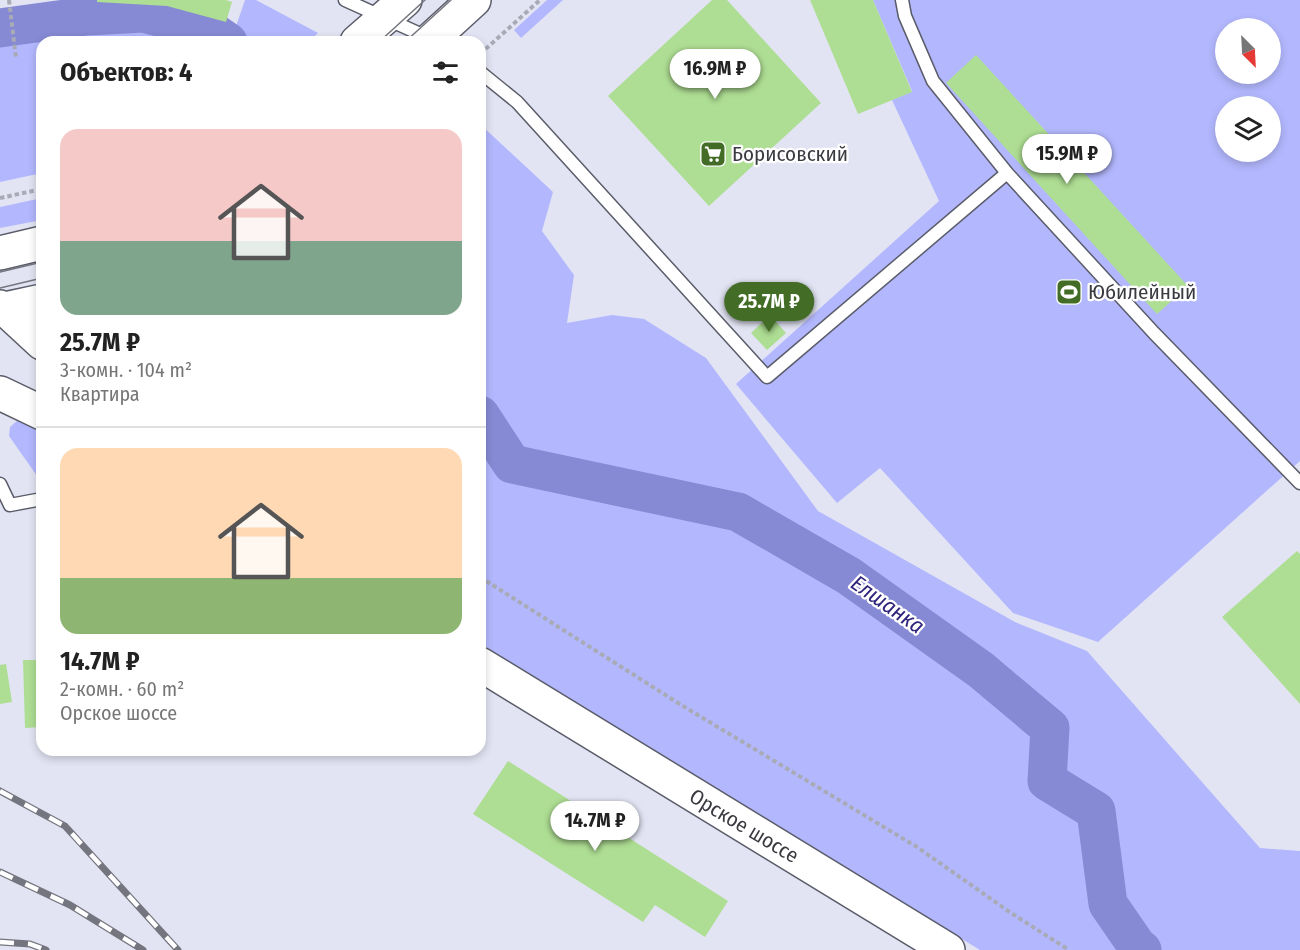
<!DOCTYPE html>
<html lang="ru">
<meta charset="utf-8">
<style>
body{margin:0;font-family:"Fira Sans Condensed",sans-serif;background:#f6f6f6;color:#222;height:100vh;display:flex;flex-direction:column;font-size:22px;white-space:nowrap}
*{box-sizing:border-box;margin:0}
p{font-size:20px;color:#767676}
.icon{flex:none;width:33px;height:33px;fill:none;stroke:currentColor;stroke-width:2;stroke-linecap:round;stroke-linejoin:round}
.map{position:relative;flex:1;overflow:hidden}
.drawer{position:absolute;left:36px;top:36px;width:450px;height:720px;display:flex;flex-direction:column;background:#fff;border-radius:18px;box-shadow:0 3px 9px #0003}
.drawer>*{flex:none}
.needle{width:39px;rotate:156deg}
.controls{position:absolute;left:1215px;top:18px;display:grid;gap:12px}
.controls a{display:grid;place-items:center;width:66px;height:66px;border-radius:50%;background:#fff;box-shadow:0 3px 9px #0003;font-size:30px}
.price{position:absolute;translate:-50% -51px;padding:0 14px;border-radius:21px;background:#fff;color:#222;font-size:20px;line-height:39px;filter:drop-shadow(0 2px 3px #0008)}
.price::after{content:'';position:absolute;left:50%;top:36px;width:18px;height:14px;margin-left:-9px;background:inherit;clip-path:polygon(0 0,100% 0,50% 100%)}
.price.selected{background:#436c27;color:#fff}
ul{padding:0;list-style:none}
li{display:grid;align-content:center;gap:12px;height:318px;padding:0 24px}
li+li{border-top:2px solid #e0e0e0}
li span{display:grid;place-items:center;height:186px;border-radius:18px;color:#555}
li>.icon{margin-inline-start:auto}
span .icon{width:108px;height:108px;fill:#fffc;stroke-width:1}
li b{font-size:26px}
h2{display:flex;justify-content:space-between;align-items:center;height:72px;padding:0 24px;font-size:26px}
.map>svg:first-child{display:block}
.green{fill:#b3b8fe;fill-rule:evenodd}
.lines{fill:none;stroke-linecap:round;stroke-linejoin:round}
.river{stroke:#868ad4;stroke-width:39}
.building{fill:#aede93}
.service-casing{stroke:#5a5c69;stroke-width:15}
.primary-casing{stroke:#5a5c69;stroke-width:36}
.path{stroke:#a8aab6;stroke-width:4;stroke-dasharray:4.5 3;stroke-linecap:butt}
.service{stroke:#fff;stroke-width:12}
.primary{stroke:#fff;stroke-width:33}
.tram{stroke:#74757e;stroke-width:1.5}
.rail-casing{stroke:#74757e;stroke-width:7}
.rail{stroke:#fff;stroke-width:4.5;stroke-dasharray:14;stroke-linecap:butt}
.labels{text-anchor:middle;stroke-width:4.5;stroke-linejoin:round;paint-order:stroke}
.poi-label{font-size:21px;fill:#3a3b41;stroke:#fff;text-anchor:start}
.street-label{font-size:21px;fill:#3a3b41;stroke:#fff}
.water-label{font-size:22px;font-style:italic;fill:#2e247b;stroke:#fff}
</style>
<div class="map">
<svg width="1300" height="950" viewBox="0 0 1300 950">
<rect width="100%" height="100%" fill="#e2e4f3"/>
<path class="green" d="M245 0H256L318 33 308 42H42V173L0 182V40L105 24 234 32Z
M547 0H563L521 38 514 30Z
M873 0H1300V461L1098 642 1013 613 880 468 837 503 736 384 939 201 892 100 912 91ZM1226 28H1270V74H1226ZM1226 106H1270V152H1226Z
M480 124 553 192 542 231 574 275 567 323 612 315 644 319 706 358 818 511 1015 622 1087 651 1260 848 1300 851V950H980L548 687 480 643Z
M42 198V220L0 228V207Z
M18 420 42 424V483L9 436 10 427Z"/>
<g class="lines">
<path class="river" d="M0 28 87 16 143 13 212 31 228 42
M480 415 512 464 738 512 849 576 981 670 1050 728 1047 781 1096 811 1108 904 1139 949 1142 950"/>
</g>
<path class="building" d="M97 0H226L232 2 226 22 167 6 97 2Z
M712 0H727L821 103 709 206 608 96Z
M810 0H873L912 92 858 114Z
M976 55 1188 286 1157 314 946 83Z
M770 315 786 333 767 350 751 333Z
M1297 551 1300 554V704L1222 617Z
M23 660H42V727L25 728Z
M6 664 12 702 0 704V665Z
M508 761 728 901 705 937 655 905 643 922 473 814Z"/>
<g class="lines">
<g class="service-casing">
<path id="service" d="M345 0 429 38
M902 0 905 16 933 81 1007 173 1154 333 1300 483
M480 72 517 102 767 377 1007 173
M0 484 10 505 42 499"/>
</g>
<g class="primary-casing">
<path id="primary" d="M357 42 405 0
M428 42 474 0
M0 253 42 243
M0 307 5 309 42 343
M0 310 42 301
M0 393 42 413
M480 664 948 950"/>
</g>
<path class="path" d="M9 0 16 58
M480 54 540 0
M0 198 42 189
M480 577 678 703 917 847 1011 913 1069 950"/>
<use href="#service" class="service"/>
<use href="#primary" class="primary"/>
<path class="tram" d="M379 42 425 0
M405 42 451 0
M0 272 42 262
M0 288 42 278"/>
<g class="rail-casing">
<path id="rail" d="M0 791 65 826 178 950
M0 872 70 905 143 950
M0 942 30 944 46 950"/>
</g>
<use href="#rail" class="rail"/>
</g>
<defs>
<g id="supermarket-square" transform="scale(1.35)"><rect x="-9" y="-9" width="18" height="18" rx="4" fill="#436c27" stroke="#fff"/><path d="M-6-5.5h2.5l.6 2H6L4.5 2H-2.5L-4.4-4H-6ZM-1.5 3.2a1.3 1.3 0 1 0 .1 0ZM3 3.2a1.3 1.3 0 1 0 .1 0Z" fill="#fff"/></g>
<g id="stadium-square" transform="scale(1.35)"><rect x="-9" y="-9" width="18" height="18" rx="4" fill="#436c27" stroke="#fff"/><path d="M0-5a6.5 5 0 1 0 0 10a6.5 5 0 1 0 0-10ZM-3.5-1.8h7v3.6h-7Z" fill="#fff"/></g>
</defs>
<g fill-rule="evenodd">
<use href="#supermarket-square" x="713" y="154"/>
<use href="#stadium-square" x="1069" y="292"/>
</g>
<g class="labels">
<g class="poi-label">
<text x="732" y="161">Борисовский</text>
<text x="1088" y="299">Юбилейный</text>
</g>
<g class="street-label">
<text transform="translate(744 826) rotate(31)" y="7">Орское шоссе</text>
</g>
<g class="water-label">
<text transform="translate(888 604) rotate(35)" y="8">Елшанка</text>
</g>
</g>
</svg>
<div class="controls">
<a><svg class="needle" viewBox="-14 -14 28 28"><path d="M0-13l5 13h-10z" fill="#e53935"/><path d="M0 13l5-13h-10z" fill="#767676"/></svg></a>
<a><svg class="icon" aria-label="layers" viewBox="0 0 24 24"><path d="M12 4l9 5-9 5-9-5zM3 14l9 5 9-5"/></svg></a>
</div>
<b class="price" style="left:715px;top:100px">16.9M ₽</b>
<b class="price" style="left:1067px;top:185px">15.9M ₽</b>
<b class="price selected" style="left:769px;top:333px">25.7M ₽</b>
<b class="price" style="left:595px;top:852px">14.7M ₽</b>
<section class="drawer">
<h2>Объектов: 4<svg class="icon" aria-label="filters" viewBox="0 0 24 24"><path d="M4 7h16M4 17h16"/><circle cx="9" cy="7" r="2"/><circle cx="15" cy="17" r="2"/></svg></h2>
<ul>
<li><span style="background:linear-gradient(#f6c9c9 60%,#7fa58c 0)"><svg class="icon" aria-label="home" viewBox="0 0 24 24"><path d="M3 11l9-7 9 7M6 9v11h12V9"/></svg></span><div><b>25.7M ₽</b><p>3-комн. · 104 m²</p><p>Квартира</p></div></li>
<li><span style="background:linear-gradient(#ffd9b3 70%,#8fb573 0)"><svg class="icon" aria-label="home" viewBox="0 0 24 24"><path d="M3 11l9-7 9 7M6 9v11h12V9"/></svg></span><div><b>14.7M ₽</b><p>2-комн. · 60 m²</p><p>Орское шоссе</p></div></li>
</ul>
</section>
</div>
